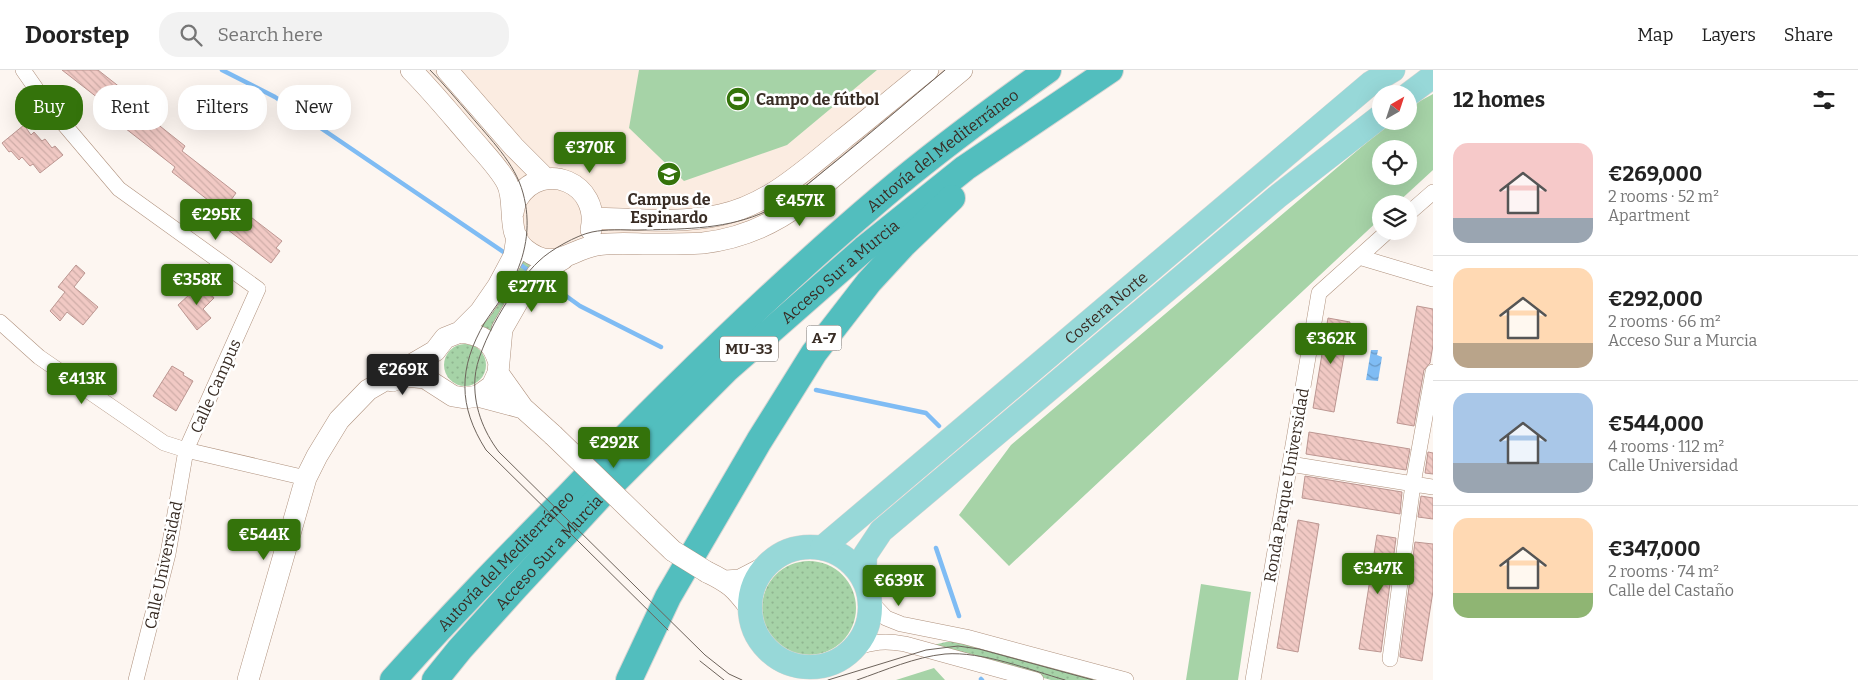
<!DOCTYPE html>
<meta charset="utf-8">
<style>
body{margin:0;font-family:Bitter,serif;background:#f2f2f2;color:#222;height:100vh;display:flex;flex-direction:column;font-size:19px;white-space:nowrap}
*{box-sizing:border-box;margin:0}
p{font-size:16px;color:#767676}
.icon{flex:none;width:28px;height:28px;fill:none;stroke:currentColor;stroke-width:2;stroke-linecap:round;stroke-linejoin:round}
.map{position:relative;flex:1;overflow:hidden}
.details{display:flex;flex-direction:column;background:#fff;width:425px}
.details>*{flex:none}
.top-card{position:absolute;left:15px;top:15px;width:475px;height:45px;display:flex;gap:10px}
.needle{width:32px;rotate:39deg}
.fabs{position:absolute;left:1372px;top:15px;display:grid;gap:10px}
.fabs a{display:grid;place-items:center;width:45px;height:45px;border-radius:50%;background:#fff;box-shadow:0 5px 20px #0002;font-size:25px}
.price{position:absolute;translate:-50% -42px;padding:0 11px;border-radius:5px;background:#34730b;color:#fff;font-size:16px;line-height:32px;filter:drop-shadow(0 1px 2px #0008)}
.price::after{content:'';position:absolute;left:50%;top:30px;width:15px;height:11px;margin-left:-8px;background:inherit;clip-path:polygon(0 0,100% 0,50% 100%)}
.price.selected{background:#222;color:#fff}
ul{padding:0;list-style:none}
li{display:flex;align-items:center;gap:15px;height:125px;padding:0 20px}
li+li{border-top:1px solid #e0e0e0}
li span{display:grid;place-items:center;flex:none;width:140px;height:100px;border-radius:15px;color:#555}
li>.icon{margin-inline-start:auto}
span .icon{width:60px;height:60px;fill:#fffc;stroke-width:1}
li b{font-size:21px}
h2{display:flex;justify-content:space-between;align-items:center;height:60px;padding:0 20px;font-size:21px}
.tag{padding:0 18px;border-radius:20px;background:#fff;box-shadow:0 5px 20px #0002;font-size:18px;line-height:45px}
.tag.selected{background:#34730b;color:#fff}
header{display:flex;align-items:center;gap:30px;box-sizing:border-box;height:70px;padding:0 25px;background:#fff;border-bottom:1px solid #e0e0e0}
header strong{font-size:24px}
nav{display:flex;gap:28px;margin-inline-start:auto;font-size:18px}
.search{width:350px;height:45px;background:#f2f2f2;display:flex;align-items:center;gap:12px;box-sizing:border-box;padding:0 18px;border-radius:20px;color:#767676;font-size:19px}
main{display:flex;flex:1;min-height:0}
.map>svg:first-child{display:block}
.built{fill:#fbece1}
.grass{fill:url(#grass-dots)}
.park{fill:#a6d3a7;fill-rule:evenodd}
.water{fill:url(#water-waves)}
.lines{fill:none;stroke-linecap:round;stroke-linejoin:round}
.stream{stroke:#7fbcf4;stroke-width:4.5}
.building{fill:url(#building-back-hatch);stroke:#bc9691}
.street-casing{stroke:#af917d;stroke-width:16}
.secondary-casing{stroke:#af917d;stroke-width:22}
.primary-casing{stroke:#d7d5d3;stroke-width:25}
.highway-casing{stroke:#d7d5d3;stroke-width:28}
.street{stroke:#fff;stroke-width:15}
.secondary{stroke:#fff;stroke-width:21}
.primary{stroke:#97d8d8;stroke-width:24}
.highway{stroke:#52bebe;stroke-width:26}
.tram{stroke:#6d635b;stroke-width:1}
.secondary-bridge-casing{stroke:#af917d;stroke-width:22;stroke-linecap:butt}
.secondary-bridge{stroke:#fff;stroke-width:21}
.labels{text-anchor:middle;stroke-width:5;stroke-linejoin:round;paint-order:stroke}
.shield{fill:#fff;stroke:#746c66;stroke-width:1}
.shield-label{font-size:15px;font-weight:bold;fill:#392d25}
.poi-label{font-size:16px;font-weight:bold;fill:#392d25;stroke:#fff;text-anchor:start}
.street-label{font-size:16px;fill:#392d25;stroke:#fff}
</style>
<header>
<strong>Doorstep</strong>
<div class="search"><svg class="icon" aria-label="search" viewBox="0 0 24 24"><circle cx="10" cy="10" r="6"/><path d="M15 15l6 6"/></svg>Search here</div>
<nav><a>Map</a><a>Layers</a><a>Share</a></nav>
</header>
<main>
<div class="map">
<svg width="1433" height="610" viewBox="0 0 1433 610">
<defs>
<pattern id="grass-dots" width="8" height="8" patternUnits="userSpaceOnUse" patternTransform="scale(1.25)"><rect width="8" height="8" fill="#a6d3a7"/><path d="M2 2h.1M6 6h.1" fill="none" stroke="#90b590" stroke-width="1.8" stroke-linecap="round"/></pattern>
<pattern id="water-waves" width="16" height="10" patternUnits="userSpaceOnUse" patternTransform="scale(1.25)"><rect width="16" height="10" fill="#7fbcf4"/><path d="M0 5q4-4 8 0t8 0" fill="none" stroke="#6999c5"/></pattern>
<pattern id="building-back-hatch" width="6" height="6" patternUnits="userSpaceOnUse" patternTransform="scale(1.25)"><rect width="6" height="6" fill="#f1c9c4"/><path d="M-1 5l2 2M0 0l6 6M5-1l2 2" fill="none" stroke="#cfada8"/></pattern>
</defs>
<rect width="100%" height="100%" fill="#fdf6f1"/>
<path class="built" d="M411 0H962L749 163 576 183 525 179 507 114Z"/>
<path class="grass" d="M520 181 541 195 493 265 477 255Z
M444 295a21 21 0 1 1 42 0a21 21 0 1 1-42 0Z
M762 538a47 47 0 1 1 94 0a47 47 0 1 1-94 0Z
M946 572H967L1110 610H1051L929 576Z"/>
<path class="park" d="M639 0H877L787 75 684 111 629 58Z
M1433 24V100L1396 134H1381V148L1009 496 959 445 1011 375 1392 51H1409V37ZM1381 79H1409V106H1381Z
M1201 514 1251 522 1238 610H1186Z
M934 598 945 610H896Z"/>
<path class="water" d="M1371 280H1378L1377 285 1382 287 1378 311 1366 310Z"/>
<g class="lines">
<path class="stream" d="M222 0 275 27 508 185
M518 193 532 203
M541 208 580 236 661 277
M816 320 926 343 939 356
M936 478 959 546
M981 609 982 610"/>
</g>
<path class="building" d="M62 0H98L135 29 131 33 185 76 182 81 236 123 231 130 234 134 282 171 276 178 280 181 271 193 219 153 226 144 172 102 175 97 121 55 125 49Z
M24 55 31 65 34 62 42 71 45 69 52 78 55 76 63 85 40 103 33 94 30 96 22 87 19 90 11 81 9 82 2 73Z
M76 195 85 203 74 217 98 237 83 255 67 242 60 251 50 241 65 222 58 217Z
M202 213 214 228 203 239 211 248 197 260 178 235Z
M1417 236 1433 239V275L1430 293 1424 300 1414 356 1397 353Z
M1328 248 1350 252 1334 342 1313 338Z
M172 296 184 303 183 305 193 311 176 341 153 326Z
M1309 362 1410 379 1406 400 1306 384Z
M1428 382 1433 383V404L1425 403Z
M1305 406 1402 422 1400 444 1302 428Z
M1421 426 1433 428V449L1418 447Z
M1298 450 1319 454 1298 582 1277 578Z
M1377 465 1396 468 1381 582 1359 579Z
M1415 472 1433 474V521L1422 591 1400 587V585Z"/>
<g class="lines">
<g class="street-casing">
<path id="street" d="M23 0 46 33 119 119 258 219 186 380 168 484 136 610
M1409 143 1433 122
M1359 187 1433 209
M0 252 39 287 164 373 186 380 306 408
M1290 394 1433 417
M870 531 886 548 901 554 966 567 1126 610
M854 578C874 572 884 570 905 574L1036 610
M1390 589 1413 414 1433 302
M1253 610 1319 223 1388 161"/>
</g>
<g class="secondary-casing">
<path id="secondary" d="M411 0C433 22 453 47 474 71 485 84 499 98 507 113 517 133 505 164 526 180 554 202 569 180 597 175 615 172 635 174 653 174 670 174 687 174 703 173 739 169 774 154 803 132L962 0
M447 0 514 77 546 109
M513 143C514 138 515 132 518 128 543 89 601 113 591 160
M594 148C636 149 678 154 720 145 768 135 805 100 842 70 871 47 899 23 928 0
M460 262C483 265 492 270 499 293
M498 303 523 338 553 365
M392 311 406 306 425 308 453 326 465 328 478 326 523 338
M478 326 492 316 498 303 502 259 518 231 537 204 563 189
M649 458 673 481
M707 502C730 513 735 518 750 538
M726 511 740 510 765 497
M248 610 306 408 317 386 339 350 368 320 435 281 445 268 460 262 480 242 498 216 514 186 517 167"/>
</g>
<g class="primary-casing">
<g id="primary">
<path d="M1409 24 1433 6"/>
<circle cx="810" cy="537" r="60"/>
<path id="s1" d="M822 478 1371 13 1393 0"/>
<path d="M864 510 865 485 881 461 1277 127 1381 46"/>
</g>
</g>
<g class="highway-casing">
<g id="highway">
<path id="s2" d="M393 610C449 547 508 487 567 427 668 322 772 220 883 126 936 81 992 40 1048 0"/>
<path id="s3" d="M435 610 460 579 515 518 604 422 726 300 864 179 965 98 1110 0"/>
<path d="M629 610 668 527 759 371 814 283 869 212 904 174 952 128"/>
</g>
</g>
<use href="#street" class="street"/>
<use href="#secondary" class="secondary"/>
<use href="#primary" class="primary"/>
<use href="#highway" class="highway"/>
<path class="tram" d="M430 0C444 14 457 30 470 45 490 69 515 93 523 123 531 152 527 181 514 208 506 224 494 238 485 252 458 298 458 336 486 380L668 560
M700 591 724 610
M742 610 729 604 705 585 499 382C483 361 473 335 475 308 477 275 515 213 539 191 550 180 577 165 592 162 606 159 623 160 637 160 679 159 721 160 760 144 789 132 811 111 835 92 872 62 908 31 945 0
M828 610 926 580 958 576 979 579 1093 610
M857 610C886 600 915 587 945 584 982 581 1030 600 1065 610"/>
<g class="secondary-bridge-casing">
<path id="secondary-bridge" d="M553 365 649 458
M673 481 707 502"/>
</g>
<use href="#secondary-bridge" class="secondary-bridge"/>
</g>
<defs>
<g id="stadium-disc" transform="scale(1.25)"><circle r="9.5" fill="#34730b" stroke="#fff"/><path d="M0-5a6.5 5 0 1 0 0 10a6.5 5 0 1 0 0-10ZM-3.5-1.8h7v3.6h-7Z" fill="#fff"/></g>
<g id="university-disc" transform="scale(1.25)"><circle r="9.5" fill="#34730b" stroke="#fff"/><path d="M0-5L7-2L0 1L-7-2ZM-4 1L0 2.5L4 1V4Q0 6-4 4Z" fill="#fff"/></g>
</defs>
<g fill-rule="evenodd">
<use href="#stadium-disc" x="738" y="29"/>
<use href="#university-disc" x="669" y="104"/>
</g>
<g class="labels">
<g class="shield">
<rect x="806.5" y="255.5" width="35" height="25" rx="4"/>
<rect x="720" y="266.5" width="58" height="25" rx="4"/>
</g>
<g class="shield-label">
<text x="824" y="273">A-7</text>
<text x="749" y="284">MU-33</text>
</g>
<g class="poi-label">
<text x="756" y="35">Campo de fútbol</text>
<text x="669" y="135" text-anchor="middle">Campus de<tspan x="669" dy="18">Espinardo</tspan></text>
</g>
<g class="street-label">
<text dy="6" stroke="none"><textPath href="#s2" startOffset="764">Autovía del Mediterráneo</textPath></text>
<text dy="6" stroke="none"><textPath href="#s3" startOffset="576">Acceso Sur a Murcia</textPath></text>
<text dy="6" stroke="none"><textPath href="#s1" startOffset="372">Costera Norte</textPath></text>
<text transform="translate(215 316) rotate(-66)" y="6">Calle Campus</text>
<text transform="translate(1286 415) rotate(-80)" y="6">Ronda Parque Universidad</text>
<text dy="6" stroke="none"><textPath href="#s3" startOffset="171">Acceso Sur a Murcia</textPath></text>
<text dy="6" stroke="none"><textPath href="#s2" startOffset="164">Autovía del Mediterráneo</textPath></text>
<text transform="translate(163 495) rotate(-78)" y="6">Calle Universidad</text>
</g>
</g>
</svg>
<div class="fabs">
<a><svg class="needle" viewBox="-14 -14 28 28"><path d="M0-13l5 13h-10z" fill="#e53935"/><path d="M0 13l5-13h-10z" fill="#767676"/></svg></a>
<a><svg class="icon" aria-label="locate" viewBox="0 0 24 24"><circle cx="12" cy="12" r="6"/><path d="M12 2v4M12 18v4M2 12h4M18 12h4"/></svg></a>
<a><svg class="icon" aria-label="layers" viewBox="0 0 24 24"><path d="M12 4l9 5-9 5-9-5zM3 14l9 5 9-5"/></svg></a>
</div>
<b class="price" style="left:590px;top:104px">€370K</b>
<b class="price" style="left:800px;top:157px">€457K</b>
<b class="price" style="left:216px;top:171px">€295K</b>
<b class="price" style="left:197px;top:236px">€358K</b>
<b class="price" style="left:532px;top:243px">€277K</b>
<b class="price" style="left:1331px;top:295px">€362K</b>
<b class="price selected" style="left:403px;top:326px">€269K</b>
<b class="price" style="left:82px;top:335px">€413K</b>
<b class="price" style="left:614px;top:399px">€292K</b>
<b class="price" style="left:264px;top:491px">€544K</b>
<b class="price" style="left:1378px;top:525px">€347K</b>
<b class="price" style="left:899px;top:537px">€639K</b>
<div class="top-card">
<a class="tag selected">Buy</a>
<a class="tag">Rent</a>
<a class="tag">Filters</a>
<a class="tag">New</a>
</div>
</div>
<section class="details">
<h2>12 homes<svg class="icon" aria-label="filters" viewBox="0 0 24 24"><path d="M4 7h16M4 17h16"/><circle cx="9" cy="7" r="2"/><circle cx="15" cy="17" r="2"/></svg></h2>
<ul>
<li><span style="background:linear-gradient(#f6c9c9 75%,#9aa5b1 0)"><svg class="icon" aria-label="home" viewBox="0 0 24 24"><path d="M3 11l9-7 9 7M6 9v11h12V9"/></svg></span><div><b>€269,000</b><p>2 rooms · 52 m²</p><p>Apartment</p></div></li>
<li><span style="background:linear-gradient(#ffd9b3 75%,#b9a48a 0)"><svg class="icon" aria-label="home" viewBox="0 0 24 24"><path d="M3 11l9-7 9 7M6 9v11h12V9"/></svg></span><div><b>€292,000</b><p>2 rooms · 66 m²</p><p>Acceso Sur a Murcia</p></div></li>
<li><span style="background:linear-gradient(#a9c7e8 70%,#9aa5b1 0)"><svg class="icon" aria-label="home" viewBox="0 0 24 24"><path d="M3 11l9-7 9 7M6 9v11h12V9"/></svg></span><div><b>€544,000</b><p>4 rooms · 112 m²</p><p>Calle Universidad</p></div></li>
<li><span style="background:linear-gradient(#ffd9b3 75%,#8fb573 0)"><svg class="icon" aria-label="home" viewBox="0 0 24 24"><path d="M3 11l9-7 9 7M6 9v11h12V9"/></svg></span><div><b>€347,000</b><p>2 rooms · 74 m²</p><p>Calle del Castaño</p></div></li>
</ul>
</section>
</main>
